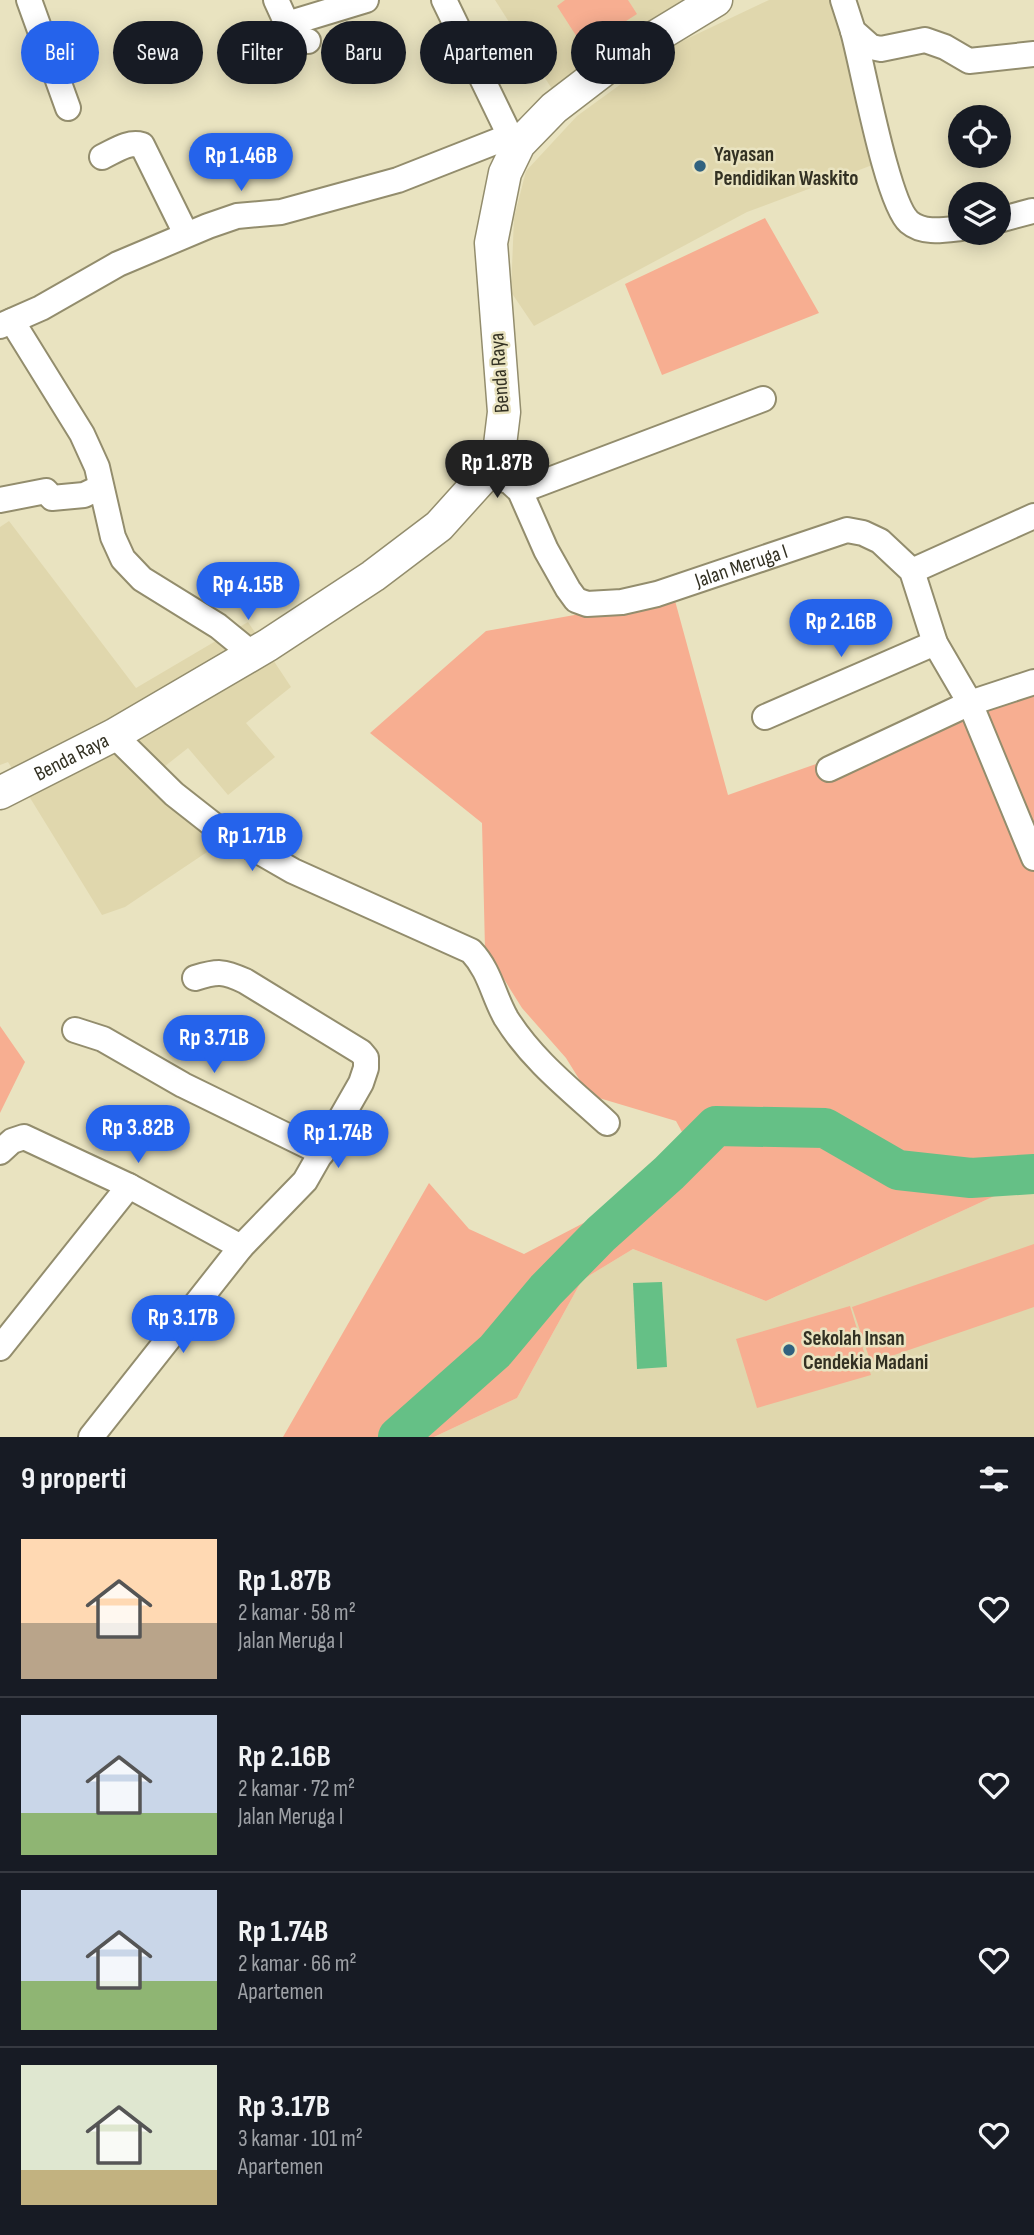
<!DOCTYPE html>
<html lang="id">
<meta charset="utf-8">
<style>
body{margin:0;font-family:"Sofia Sans Condensed",sans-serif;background:#242831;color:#f1f3f6;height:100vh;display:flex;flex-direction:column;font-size:26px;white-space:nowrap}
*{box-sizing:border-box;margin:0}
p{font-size:23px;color:#9ea1a6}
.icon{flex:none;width:38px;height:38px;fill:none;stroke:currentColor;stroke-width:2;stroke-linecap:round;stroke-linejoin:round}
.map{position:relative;height:1437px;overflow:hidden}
.side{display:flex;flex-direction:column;background:#171b24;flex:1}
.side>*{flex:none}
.guide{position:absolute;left:21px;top:21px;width:992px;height:63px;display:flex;gap:14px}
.buttons{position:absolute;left:948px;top:105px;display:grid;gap:14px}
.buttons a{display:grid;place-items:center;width:63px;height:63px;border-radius:50%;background:#171b24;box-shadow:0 4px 18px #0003;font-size:35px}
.price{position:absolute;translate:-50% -60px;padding:0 16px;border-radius:24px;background:#2563eb;color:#fff;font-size:23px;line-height:46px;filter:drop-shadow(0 2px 4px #0008)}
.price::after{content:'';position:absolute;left:50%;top:42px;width:21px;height:16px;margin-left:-10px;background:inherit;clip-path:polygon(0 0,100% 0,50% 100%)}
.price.selected{background:#222;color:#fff}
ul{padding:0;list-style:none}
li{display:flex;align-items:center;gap:21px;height:175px;padding:0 21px}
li+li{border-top:2px solid #363941}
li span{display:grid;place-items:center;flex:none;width:196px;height:140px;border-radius:0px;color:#555}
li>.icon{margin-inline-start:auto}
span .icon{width:84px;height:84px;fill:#fffc;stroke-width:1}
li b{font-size:30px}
h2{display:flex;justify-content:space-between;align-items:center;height:84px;padding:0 21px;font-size:30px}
.chip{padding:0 24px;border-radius:32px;background:#171b24;box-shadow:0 4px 18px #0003;font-size:24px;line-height:63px}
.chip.selected{background:#2563eb;color:#fff}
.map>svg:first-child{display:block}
.built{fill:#e0d7ad}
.green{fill:#f7ae91}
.water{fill:#65c086}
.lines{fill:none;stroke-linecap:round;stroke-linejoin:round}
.river{stroke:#65c086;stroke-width:40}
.minor-casing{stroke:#938d6d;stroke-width:28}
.tertiary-casing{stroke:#938d6d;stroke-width:35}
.minor{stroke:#fff;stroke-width:24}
.tertiary{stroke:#fff;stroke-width:32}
.poi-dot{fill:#30617f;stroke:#e9e3c0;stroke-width:2.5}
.labels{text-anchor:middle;stroke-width:5;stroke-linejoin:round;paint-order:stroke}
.poi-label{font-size:21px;font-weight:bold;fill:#333123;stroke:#e9e3c0;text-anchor:start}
.street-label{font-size:21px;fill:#333123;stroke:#e9e3c0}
</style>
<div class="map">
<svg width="1034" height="1437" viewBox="0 0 1034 1437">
<rect width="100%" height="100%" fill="#e9e3c0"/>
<path class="built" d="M495 0H697L552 89Z
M769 0H838L883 161 747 212 534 326 511 292 514 218 526 171 577 116 676 44Z
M9 521 136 688 248 622 291 687 246 723 275 757 228 795 188 748 150 778 219 844 125 907 102 915 8 762 0 765V527Z
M1034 1178V1437H434L517 1398 582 1280 633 1249 766 1301Z"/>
<path class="green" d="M565 0H628L637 14 584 48 557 6Z
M765 218 819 313 662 375 625 284Z
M674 597 728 795 816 764 1034 675V1178L766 1301 633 1249 582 1280 517 1398 434 1437H283L429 1183 469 1229 524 1254 699 1163 676 1121 589 1095 566 1058 522 1008 485 949 482 823 370 733 486 631Z
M0 1026 25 1062 0 1113Z
M1034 1244V1307L871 1363 852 1307Z
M850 1306 871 1375 757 1408 736 1339Z"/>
<path class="water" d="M662 1282 667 1367 637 1369 633 1283Z"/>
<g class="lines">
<path class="river" d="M398 1437 495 1351 546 1290 601 1234 669 1173 716 1126 825 1128 898 1170 971 1178 1034 1174"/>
<g class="minor-casing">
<g id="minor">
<path d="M29 0 68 108"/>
<path d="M276 0 287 24 366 0"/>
<path d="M444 0 510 136 519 144"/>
<path d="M843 0 853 31 871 47 881 49 925 40 945 47 969 61 1034 54"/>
<path d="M287 24 285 27C286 40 296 41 308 41"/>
<path d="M853 31C863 67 887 203 909 222 923 234 944 230 961 228"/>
<path d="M102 157C115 151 128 141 142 145L186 234"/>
<path d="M999 220 1032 211"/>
<path d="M12 321 82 434 97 467 113 537 123 559 142 579 218 626 251 653"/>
<path d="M0 326 41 308 118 264 208 226 237 216 281 212 398 180 510 136"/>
<path id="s1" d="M485 475 509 481 520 491 546 550 568 589 576 600 587 604 622 602 657 594 847 530 863 533 880 541 912 571 935 643 970 703 1034 858"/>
<path d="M520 491 763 399"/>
<path d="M0 500 46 491 52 498 84 495 101 487"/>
<path d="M912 571 1034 516"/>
<path d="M765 717 935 643"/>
<path d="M114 735 174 794 216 827 293 871 471 951C490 971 493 995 506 1018 532 1060 571 1090 607 1123"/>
<path d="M829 769 970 703 1034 682"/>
<path d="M75 1030 103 1039 183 1085 322 1153"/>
<path d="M0 1152 12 1141 24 1137 129 1186 241 1247"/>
<path d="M0 1348 129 1186"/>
<path d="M91 1437 241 1247 305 1181 361 1083 366 1068V1058L361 1052 245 981C223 971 218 971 195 978"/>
</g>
</g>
<g class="tertiary-casing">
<g id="tertiary">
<path id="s2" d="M0 793 114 735 268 645 373 576 439 526 485 475 500 445 504 412 491 243 505 173 519 144 554 108 614 62 716 0"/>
</g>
</g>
<use href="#minor" class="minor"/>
<use href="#tertiary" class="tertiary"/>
</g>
<g class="poi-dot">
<circle cx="700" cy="166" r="7"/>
<circle cx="789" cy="1350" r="7"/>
</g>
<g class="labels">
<g class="poi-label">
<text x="714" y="161">Yayasan<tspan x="714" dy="24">Pendidikan Waskito</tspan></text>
<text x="803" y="1345">Sekolah Insan<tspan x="803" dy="24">Cendekia Madani</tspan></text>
</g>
<g class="street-label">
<text transform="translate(499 373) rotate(-94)" y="7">Benda Raya</text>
<text dy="7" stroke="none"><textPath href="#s1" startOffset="334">Jalan Meruga I</textPath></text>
<text dy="7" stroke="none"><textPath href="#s2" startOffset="80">Benda Raya</textPath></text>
</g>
</g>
</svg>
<div class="buttons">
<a><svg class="icon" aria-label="locate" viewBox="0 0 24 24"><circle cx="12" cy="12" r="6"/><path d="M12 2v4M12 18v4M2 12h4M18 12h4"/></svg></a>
<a><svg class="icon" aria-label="layers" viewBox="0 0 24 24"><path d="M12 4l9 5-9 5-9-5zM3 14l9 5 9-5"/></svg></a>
</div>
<b class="price" style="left:241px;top:193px">Rp 1.46B</b>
<b class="price selected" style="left:497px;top:500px">Rp 1.87B</b>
<b class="price" style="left:248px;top:622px">Rp 4.15B</b>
<b class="price" style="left:841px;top:659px">Rp 2.16B</b>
<b class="price" style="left:252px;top:873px">Rp 1.71B</b>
<b class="price" style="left:214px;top:1075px">Rp 3.71B</b>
<b class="price" style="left:138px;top:1165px">Rp 3.82B</b>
<b class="price" style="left:338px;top:1170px">Rp 1.74B</b>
<b class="price" style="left:183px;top:1355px">Rp 3.17B</b>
<div class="guide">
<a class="chip selected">Beli</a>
<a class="chip">Sewa</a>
<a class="chip">Filter</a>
<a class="chip">Baru</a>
<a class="chip">Apartemen</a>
<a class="chip">Rumah</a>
</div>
</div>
<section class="side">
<h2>9 properti<svg class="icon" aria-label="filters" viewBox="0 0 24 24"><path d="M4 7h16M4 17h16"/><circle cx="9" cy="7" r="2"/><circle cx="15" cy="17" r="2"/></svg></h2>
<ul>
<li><span style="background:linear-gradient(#ffd9b3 60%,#b9a48a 0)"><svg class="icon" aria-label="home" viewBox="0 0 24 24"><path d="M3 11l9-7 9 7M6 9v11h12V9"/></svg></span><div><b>Rp 1.87B</b><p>2 kamar · 58 m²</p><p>Jalan Meruga I</p></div><svg class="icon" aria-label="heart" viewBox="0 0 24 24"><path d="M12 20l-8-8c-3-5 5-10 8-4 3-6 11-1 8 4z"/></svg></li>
<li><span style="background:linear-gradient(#c9d6e8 70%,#8fb573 0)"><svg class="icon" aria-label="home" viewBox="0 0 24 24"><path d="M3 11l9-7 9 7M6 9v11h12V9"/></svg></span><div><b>Rp 2.16B</b><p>2 kamar · 72 m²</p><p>Jalan Meruga I</p></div><svg class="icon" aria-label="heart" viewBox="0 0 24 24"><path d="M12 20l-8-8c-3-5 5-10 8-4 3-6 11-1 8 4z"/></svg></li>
<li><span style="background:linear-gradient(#c9d6e8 65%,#8fb573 0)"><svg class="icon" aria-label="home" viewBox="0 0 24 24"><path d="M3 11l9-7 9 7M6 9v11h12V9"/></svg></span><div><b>Rp 1.74B</b><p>2 kamar · 66 m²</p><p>Apartemen</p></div><svg class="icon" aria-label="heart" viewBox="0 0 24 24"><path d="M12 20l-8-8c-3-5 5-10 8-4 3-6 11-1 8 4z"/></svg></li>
<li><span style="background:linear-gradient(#dfe7d0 75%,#c2b280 0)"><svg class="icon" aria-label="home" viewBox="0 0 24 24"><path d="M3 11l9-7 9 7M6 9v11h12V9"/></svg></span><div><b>Rp 3.17B</b><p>3 kamar · 101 m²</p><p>Apartemen</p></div><svg class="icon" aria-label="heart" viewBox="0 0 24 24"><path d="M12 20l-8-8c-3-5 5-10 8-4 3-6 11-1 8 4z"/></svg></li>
</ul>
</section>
